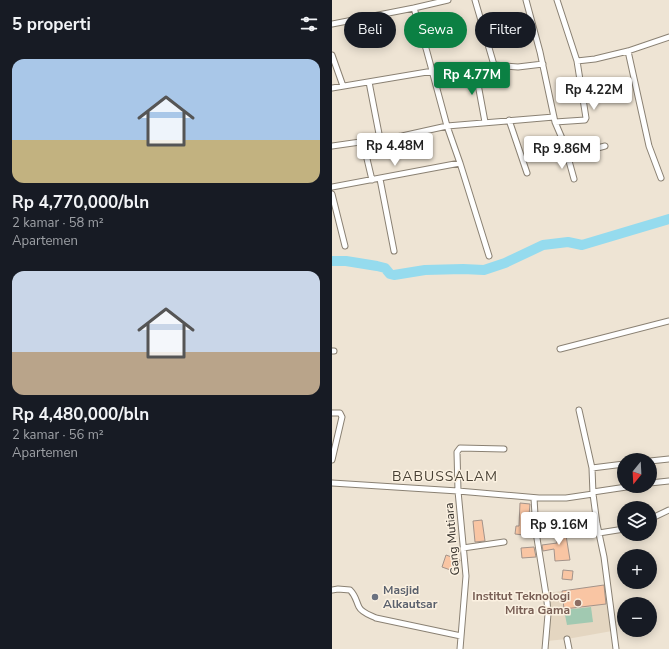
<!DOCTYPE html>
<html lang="id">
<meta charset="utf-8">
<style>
body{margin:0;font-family:"Nunito Sans",sans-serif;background:#242831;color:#f1f3f6;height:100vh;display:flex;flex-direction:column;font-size:15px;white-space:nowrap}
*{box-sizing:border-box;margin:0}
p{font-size:13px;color:#9ea1a6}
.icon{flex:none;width:22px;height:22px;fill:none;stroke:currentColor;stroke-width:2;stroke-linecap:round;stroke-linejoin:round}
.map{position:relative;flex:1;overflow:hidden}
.drawer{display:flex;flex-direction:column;background:#171b24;width:332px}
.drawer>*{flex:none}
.guide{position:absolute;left:12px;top:12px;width:265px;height:36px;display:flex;gap:8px}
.needle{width:26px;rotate:198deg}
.controls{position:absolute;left:285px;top:453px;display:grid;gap:8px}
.controls a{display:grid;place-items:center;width:40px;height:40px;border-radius:50%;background:#171b24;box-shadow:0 2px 10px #0003;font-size:20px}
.price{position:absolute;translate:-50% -34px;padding:0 9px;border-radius:4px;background:#fff;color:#222;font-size:13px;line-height:26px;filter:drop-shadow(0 1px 2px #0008)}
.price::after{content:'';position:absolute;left:50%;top:24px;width:12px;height:9px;margin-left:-6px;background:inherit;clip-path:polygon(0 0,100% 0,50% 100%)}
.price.selected{background:#0b8043;color:#fff}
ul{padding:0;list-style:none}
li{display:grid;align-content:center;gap:8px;height:212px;padding:0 12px}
li span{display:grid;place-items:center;height:124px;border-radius:12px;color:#555}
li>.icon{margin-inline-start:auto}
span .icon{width:72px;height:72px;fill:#fffc;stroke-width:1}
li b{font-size:17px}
h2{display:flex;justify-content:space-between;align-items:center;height:48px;padding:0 12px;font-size:17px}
.tag{padding:0 14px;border-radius:18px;background:#171b24;box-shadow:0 2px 10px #0003;font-size:14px;line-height:36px}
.tag.selected{background:#0b8043;color:#fff}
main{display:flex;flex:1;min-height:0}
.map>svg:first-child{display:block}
.built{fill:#e4d6c1}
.green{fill:#a1c9b1}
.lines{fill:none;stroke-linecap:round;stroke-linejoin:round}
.river{stroke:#95dbee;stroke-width:10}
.building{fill:#f9c5a3;stroke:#a3938a}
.street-casing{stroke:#8a8173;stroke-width:7}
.street{stroke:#fff;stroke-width:5}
.worship-dot{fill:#6b7280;stroke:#fbf1e1;stroke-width:1.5}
.education-dot{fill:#8d6e63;stroke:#fbf1e1;stroke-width:1.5}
.labels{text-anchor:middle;stroke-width:3;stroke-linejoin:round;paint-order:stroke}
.street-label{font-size:12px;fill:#2d2924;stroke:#fbf1e1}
.worship-label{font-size:12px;font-weight:bold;fill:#5b616d;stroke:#fbf1e1;text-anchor:start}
.education-label{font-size:12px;font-weight:bold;fill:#785e54;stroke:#fbf1e1;text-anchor:end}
.quarter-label{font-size:14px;letter-spacing:1px;fill:#484034;stroke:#fbf1e1}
</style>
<main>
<section class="drawer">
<h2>5 properti<svg class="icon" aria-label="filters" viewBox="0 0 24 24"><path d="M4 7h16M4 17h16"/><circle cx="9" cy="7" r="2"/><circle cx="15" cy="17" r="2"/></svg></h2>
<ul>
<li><span style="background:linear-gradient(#a9c7e8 65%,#c2b280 0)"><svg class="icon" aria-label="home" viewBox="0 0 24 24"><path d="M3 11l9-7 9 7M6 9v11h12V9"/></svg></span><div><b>Rp 4,770,000/bln</b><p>2 kamar · 58 m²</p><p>Apartemen</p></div></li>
<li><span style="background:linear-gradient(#c9d6e8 65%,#b9a48a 0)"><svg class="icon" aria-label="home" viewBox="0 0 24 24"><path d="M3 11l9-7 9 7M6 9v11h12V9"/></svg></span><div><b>Rp 4,480,000/bln</b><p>2 kamar · 56 m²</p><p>Apartemen</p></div></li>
</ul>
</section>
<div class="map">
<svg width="337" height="649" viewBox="0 0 337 649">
<rect width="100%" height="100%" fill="#eee4d4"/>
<path class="built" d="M274 585 280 631 235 639 215 641V593Z"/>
<path class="green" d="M259 607 261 622 235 625 232 610Z"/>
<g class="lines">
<path class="river" d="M0 261H14L45 266 53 268 58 274 62 275 93 270 131 269 152 270 173 263 211 245 236 242 250 245 337 219"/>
</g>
<path class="building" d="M188 503 198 504 196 527H200L199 536 183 534 184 526H187Z
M220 513V522L208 523 207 514Z
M150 520 153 541 143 542 141 521Z
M233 529 238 560 223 561 222 549 211 551 210 545 225 543 223 530Z
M202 547 204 557 190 558 189 548Z
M114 555 128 560 124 572 110 567Z
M231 570 241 571 240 580 230 579Z
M272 585 274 604 232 609 230 591Z"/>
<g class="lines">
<g class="street-casing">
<path id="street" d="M194 0 208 52 223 122 232 143 242 179
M225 0 245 61 263 59 296 51 337 37
M82 8 95 52 115 126 128 163 157 256
M0 24 82 8 116 0
M296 51 317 146 329 178
M0 55 11 86
M162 65 186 67 211 64
M143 68 153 122
M37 82 48 139
M0 88 101 71 162 65 143 0
M177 120 195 173
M223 122 253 120 254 118 245 61
M31 142 40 180
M0 146 70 136 115 126 222 117
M235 156 273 146
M48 179 62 251
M0 187 128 163
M0 194 13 246
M228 349 337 321
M0 351H2
M247 410 260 468 261 494 265 524 272 557 284 649
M0 413H8L10 417 0 460
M318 461 337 459
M260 468 292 464
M0 483 126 491 207 498H234L261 494
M318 483 337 481
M261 492 301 486
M202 498 204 532 215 601 216 614 213 649
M318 519 337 510
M267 533 292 529
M131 548 172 542
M0 590 6 589 18 590C24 596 24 601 27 607 30 613 38 615 44 618L129 636
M235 639 237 649
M128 649 134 576 126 491 125 452 128 448 172 449"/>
</g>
<use href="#street" class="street"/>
</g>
<circle class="worship-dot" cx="43" cy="597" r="4"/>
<circle class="education-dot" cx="246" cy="603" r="4"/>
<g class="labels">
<g class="street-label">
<text transform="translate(120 539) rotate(-95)" y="4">Gang Mutiara</text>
</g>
<g class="worship-label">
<text x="51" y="594">Masjid<tspan x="51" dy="14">Alkautsar</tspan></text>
</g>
<g class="education-label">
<text x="238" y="600">Institut Teknologi<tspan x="238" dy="14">Mitra Gama</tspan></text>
</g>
<g class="quarter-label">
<text x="113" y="481">BABUSSALAM</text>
</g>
</g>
</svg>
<div class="controls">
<a><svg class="needle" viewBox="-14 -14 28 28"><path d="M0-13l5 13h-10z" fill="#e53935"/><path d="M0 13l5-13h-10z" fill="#9ea1a6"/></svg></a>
<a><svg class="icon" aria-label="layers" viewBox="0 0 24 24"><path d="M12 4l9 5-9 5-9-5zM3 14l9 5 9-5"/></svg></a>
<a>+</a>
<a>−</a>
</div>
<b class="price selected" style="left:140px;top:96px">Rp 4.77M</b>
<b class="price" style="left:262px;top:111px">Rp 4.22M</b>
<b class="price" style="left:63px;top:167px">Rp 4.48M</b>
<b class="price" style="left:230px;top:170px">Rp 9.86M</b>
<b class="price" style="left:227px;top:546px">Rp 9.16M</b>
<div class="guide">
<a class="tag">Beli</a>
<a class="tag selected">Sewa</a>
<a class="tag">Filter</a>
</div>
</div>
</main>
